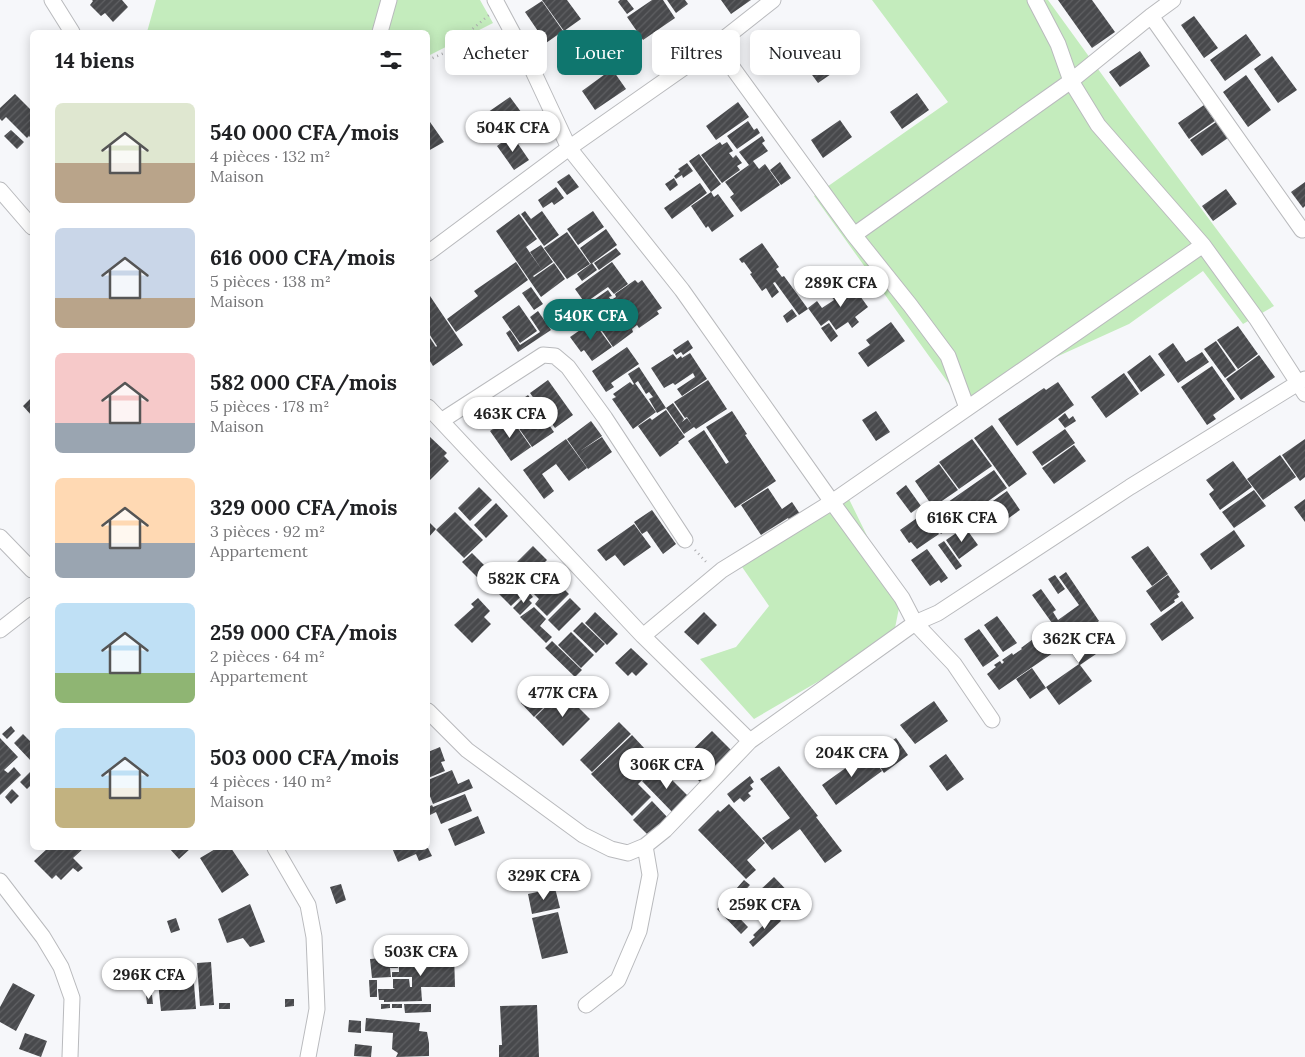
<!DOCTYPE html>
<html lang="fr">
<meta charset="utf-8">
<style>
body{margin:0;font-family:Lora,serif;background:#f2f2f2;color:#202124;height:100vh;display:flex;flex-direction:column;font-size:19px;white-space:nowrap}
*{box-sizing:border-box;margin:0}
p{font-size:16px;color:#757577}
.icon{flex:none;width:28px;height:28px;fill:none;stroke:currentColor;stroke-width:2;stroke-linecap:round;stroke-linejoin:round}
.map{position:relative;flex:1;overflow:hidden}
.panel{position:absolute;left:30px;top:30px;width:400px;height:820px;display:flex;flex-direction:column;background:#fff;border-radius:8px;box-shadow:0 2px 12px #0003}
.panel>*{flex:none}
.banner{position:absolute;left:445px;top:30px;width:475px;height:45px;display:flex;gap:10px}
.price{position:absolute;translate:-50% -42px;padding:0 11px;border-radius:18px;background:#fff;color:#222;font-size:16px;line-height:32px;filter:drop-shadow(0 1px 2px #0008)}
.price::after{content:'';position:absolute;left:50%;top:30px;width:15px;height:11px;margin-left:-8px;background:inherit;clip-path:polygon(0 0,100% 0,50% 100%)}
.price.current{background:#0f766e;color:#fff}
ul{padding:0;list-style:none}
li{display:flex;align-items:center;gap:15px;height:125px;padding:0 25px}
li span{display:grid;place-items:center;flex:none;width:140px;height:100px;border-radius:8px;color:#555}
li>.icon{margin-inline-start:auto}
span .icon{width:60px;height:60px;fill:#fffc;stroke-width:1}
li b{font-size:21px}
h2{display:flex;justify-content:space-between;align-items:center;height:60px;padding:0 25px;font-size:21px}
.tag{padding:0 18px;border-radius:8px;background:#fff;box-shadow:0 2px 12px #0003;font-size:18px;line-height:45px}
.tag.current{background:#0f766e;color:#fff}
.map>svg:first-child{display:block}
.green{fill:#c4ecbd}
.building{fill:url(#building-hatch)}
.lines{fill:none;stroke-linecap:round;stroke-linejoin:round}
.minor-casing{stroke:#b9babd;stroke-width:17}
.path{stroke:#acacaf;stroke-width:2.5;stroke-dasharray:1 4;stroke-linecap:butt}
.minor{stroke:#fff;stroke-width:15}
</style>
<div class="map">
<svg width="1305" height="1057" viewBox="0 0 1305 1057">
<defs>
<pattern id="building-hatch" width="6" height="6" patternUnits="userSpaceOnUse" patternTransform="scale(1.25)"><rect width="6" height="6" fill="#48494c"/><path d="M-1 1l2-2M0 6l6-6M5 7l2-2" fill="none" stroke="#5f6063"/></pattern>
</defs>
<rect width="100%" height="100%" fill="#f6f7fa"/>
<path class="green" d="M156 0H480L493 23 428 56V32H147Z
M872 0H1048L1132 116 1274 306 1243 324 1203 271 1129 324 1023 372 967 409 814 196 948 102Z
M846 493 900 603 893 638 754 719 700 659 736 647 769 606 740 564Z"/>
<path class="building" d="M92 0H122L128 7 113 22 105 13 101 16 90 5 93 1Z
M542 0H567L581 19 564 31Z
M620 0H627L634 9 627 14 618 2Z
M652 0H663L675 18 643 40 627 17Z
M667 0H685L688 4 676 13Z
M721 0H751L731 14Z
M1058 0H1092L1115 32 1092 48Z
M542 1 563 31 546 43 525 12Z
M1194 16 1218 48 1204 58 1181 25Z
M1246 34 1261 55 1225 81 1210 60Z
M833 38 850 61 818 83 801 60 806 56 811 62 818 58 813 51 818 48 823 54 832 48 828 42Z
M1140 51 1150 66 1120 87 1109 72Z
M1272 56 1297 90 1278 103 1254 69Z
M612 69 626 89 595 110 582 91Z
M1246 75 1271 110 1248 127 1223 92Z
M917 93 929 110 902 129 890 112Z
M15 94 32 111V139L29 136 27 138 6 117 2 121 0 119V108Z
M510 97 527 120 494 143 478 119Z
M738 102 749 117 716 140 706 126Z
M1204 105 1215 121 1189 139 1178 123Z
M840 120 852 137 823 158 811 140Z
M748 121 754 130 757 128 760 133 737 149 727 136Z
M430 122 444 142 428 151V123Z
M1216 122 1228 138 1202 156 1190 140Z
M11 130 24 142 17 149 4 136Z
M537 130 542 137 533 143 528 136Z
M512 135 529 160 514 170 497 146Z
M762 136 765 141 762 143 768 151 753 161 759 169 765 164 780 185 741 212 730 197 734 194 725 182 749 165 739 152Z
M720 142 722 145 727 142 733 151 729 153 733 158 736 155 742 163 737 166 740 170 722 183 701 155Z
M699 154 721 184 711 192 689 161Z
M780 162 791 178 781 185 770 170Z
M687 163 693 171 683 178 682 175 676 179 674 176 680 171 678 169Z
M569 174 579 187 567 195 557 182Z
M674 178 678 185 670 191 665 184Z
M1305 182V206L1303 208 1291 192Z
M700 183 707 193 672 219 664 208Z
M556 187 564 198 554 205 552 202 543 208 538 200Z
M1226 189 1237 204 1213 221 1202 206Z
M711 192 714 197 718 194 734 216 712 232 708 226 706 228 691 206Z
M525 211 531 219 542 211 559 235 544 246 521 214Z
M593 211 604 227 578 245 567 229Z
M519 214 537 239 526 247 542 270 533 276 534 277 554 263 565 279 541 297 496 231Z
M606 229 617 245 591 264 580 248Z
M567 232 590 264 567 279 544 248Z
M762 243 779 267 776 269 782 277 784 276 808 309 799 315 775 282 773 283 779 292 772 298 766 288 762 291 750 274 752 273 744 262 742 263 739 259Z
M541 245 553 262 542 270 530 252Z
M616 248 621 254 599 270 594 263Z
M516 262 528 280 456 332 447 319 478 296 474 291Z
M612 262 628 284 614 294 608 287 585 303 575 289Z
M592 263 597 270 582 281 577 274Z
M635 280 638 283 642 280 662 308 657 311 659 314 639 328 637 325 632 329 633 332 613 347 585 306 608 290 612 296 609 297 611 300 616 297 615 294Z
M850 282 868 307 855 317 859 322 852 328 848 322 836 330 829 320 821 326 808 308 817 301 822 308 834 300 831 296Z
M531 287 543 304 534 310 522 293Z
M428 293 463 345 433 366 428 358V335L436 347 437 346 428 332Z
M519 305 537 331 520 343 502 317Z
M792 309 797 316 787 323 783 316Z
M538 311 551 330 518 352 506 333 510 330 520 345 540 332 530 317Z
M593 321 612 347 592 361 584 350 581 352 570 337Z
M891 322 905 341 868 367 858 353 870 345 866 340Z
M829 323 838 336 831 342 821 328Z
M1238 326 1258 354 1238 369 1217 340Z
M688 340 693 348 683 355 681 352 676 355 673 350Z
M1216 341 1236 370 1225 378 1204 349Z
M1173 343 1186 362 1202 352 1209 362 1178 383 1158 354Z
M627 347 639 364 611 383 614 387 606 392 592 371Z
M690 353 707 379 682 396 677 389 695 377 693 373 675 385 673 383 664 388 651 368 673 354 677 359 681 356 682 358Z
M1150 355 1165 375 1141 392 1127 372Z
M1259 355 1275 377 1241 400 1226 379Z
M1212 366 1235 399 1213 415 1216 419 1207 425 1181 387Z
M639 367 666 408 657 413 649 399 653 397 649 392 646 394 638 381 634 384 628 374Z
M1124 373 1139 394 1106 418 1091 397Z
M548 380 573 415 555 428 530 393Z
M708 380 727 409 696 429 694 427 684 434 666 408 673 403 684 419 682 422 687 418 692 425 687 417 685 418 674 402Z
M630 382 633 385 635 383 656 412 633 429 612 399 616 397 613 394Z
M1058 382 1074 405 1017 446 998 419 1044 388 1046 390Z
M528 395 554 432 532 447 506 410Z
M32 397V416L23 406Z
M666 410 685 437 678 442 679 443 660 457 638 426 650 418 652 420Z
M732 411 747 434 745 435 776 481 735 508 688 441 704 430 726 464 729 462 706 427Z
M876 411 890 432 876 441 862 420Z
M1065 413 1069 419 1073 416 1076 421 1065 428 1058 419Z
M510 417 531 447 511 461 490 431Z
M591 421 602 436 580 451 602 437 612 452 588 469 567 439Z
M992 425 1027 474 1009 487 974 438Z
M1065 429 1075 443 1042 466 1032 452Z
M430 437 447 453 444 456 449 461 428 482V439Z
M566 439 587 468 569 481 556 464 542 474 554 491 544 499 523 470Z
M972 439 992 466 959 489 939 462Z
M1305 439V477L1300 481 1282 455Z
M1074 445 1086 461 1054 484 1042 468Z
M1280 455 1296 477 1263 500 1247 479Z
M1233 461 1252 487 1220 510 1209 494 1214 490 1206 480Z
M939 464 958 490 933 507 915 481Z
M994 470 1007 488 941 534 928 516Z
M906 485 921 506 911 513 896 493Z
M479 487 492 500 470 521 458 508Z
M768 488 782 509 792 502 800 514 790 521 788 518 761 535 741 505Z
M1254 490 1266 506 1234 528 1222 512Z
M1007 491 1020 510 989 532 976 513Z
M1305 499V522L1294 507Z
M496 503 508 516 486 538 474 525Z
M652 510 676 544 663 554 647 531 642 534 634 522Z
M455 512 483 540 464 558 436 530Z
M924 513 939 534 917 549 911 542 909 543 900 530Z
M428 521 436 529 428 538Z
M634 524 651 547 624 566 615 555 606 561 597 550Z
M965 527 978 545 959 559 946 540Z
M1234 530 1245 546 1211 570 1200 554Z
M944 541 962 566 956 570 938 545Z
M533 546 547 560 524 583 510 569Z
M1148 546 1168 574 1152 586 1131 557Z
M927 549 948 578 941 583 939 580 930 586 911 560Z
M472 553 499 580 509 570 528 590 511 606 491 586 489 589 462 562Z
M550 563 563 576 557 582 569 594 547 616 535 604 539 599 526 586Z
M1066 572 1099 621 1067 644 1032 595 1041 589 1056 610 1053 612 1058 620 1079 605 1059 577Z
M1055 575 1065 589 1058 594 1048 579Z
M1168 575 1180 592 1177 594 1179 597 1174 600 1175 602 1161 612 1146 591Z
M529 592 533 597 529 600 532 603 520 615 513 608Z
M478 598 490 611 484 617 491 624 472 643 454 625 474 607 471 604Z
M570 598 581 609 559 631 548 620Z
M1182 601 1194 618 1162 641 1150 624Z
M534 607 546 619 540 626 552 637 546 643 520 617Z
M595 612 618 634 607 645 585 623Z
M704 612 717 625 698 645 684 632Z
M997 616 1017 643 1003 652 984 625Z
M582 622 605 644 596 653 573 631Z
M1099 624 1112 643 1080 665 1092 681 1059 705 1046 687 1079 664 1067 646Z
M1052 625 1066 644 999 690 987 674 996 667 994 665 1000 661 1002 664 1004 662 1002 660 1012 653 1013 655 1022 649 1021 648Z
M979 629 999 656 983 667 964 639Z
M571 632 594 655 581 668 558 645Z
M552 641 582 670 575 677 545 648Z
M631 648 648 664 636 676 632 672 628 676 615 663Z
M1032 668 1046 688 1030 699 1016 679Z
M543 681 556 695 534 717 521 703Z
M562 691 590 719 563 746 535 717Z
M934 701 948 721 915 744 900 725Z
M619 722 631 734 592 772 580 760Z
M11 726 15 731 7 739 2 734Z
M712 731 733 752 701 783 680 762Z
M23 734 32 743V762L14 743Z
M632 735 659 764 638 784 651 797 632 816 591 774Z
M0 738 18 757 4 770 8 773 14 767 21 775 0 795Z
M896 738 908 755 884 773 870 752 876 748 878 750Z
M440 747 445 761 441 762 445 771 428 778V752Z
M868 752 882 771 836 805 822 785 847 767 852 772 848 766Z
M946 754 964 779 947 791 929 766Z
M658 766 691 799 675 815 642 781Z
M779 766 818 816 816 817 842 851 825 863 800 829 772 850 762 838 790 818 760 779Z
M32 770V784L27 789 20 782Z
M452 770 458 784 469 779 473 788 433 804 428 791V780Z
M750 776 754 782 750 785 753 789 748 793 751 796 744 802 740 798 734 803 727 794Z
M12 789 19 796 11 804 5 797Z
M465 794 472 811 441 824 436 812 428 816V807L432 805 433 807Z
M652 801 669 819 650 837 633 820Z
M729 804 765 843 747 860 756 870 746 879 698 830 718 810 720 812Z
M478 816 485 833 455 846 448 829Z
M48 848H84L73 858 83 868 78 872 73 868 61 880 56 875 52 879 34 861Z
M169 848H191L179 859Z
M217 848H231L249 875 222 893 200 858Z
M392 848H428L432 856 419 861 416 854 398 862Z
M774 877 799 903 782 919 774 911 777 908 760 890Z
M744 880 750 885 734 903 728 898Z
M341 884 346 900 336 904 330 887Z
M555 888 560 908 532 914 528 894Z
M724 902 748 927 741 934 717 909Z
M250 904 265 942 250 947 243 938 227 943 218 919Z
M558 912 568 953 542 959 532 918Z
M775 914 781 921 753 947 749 942 755 937 753 935Z
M176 918 180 930 171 933 167 921Z
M411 953H454L455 987H421L422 1001 384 1002V1000H379L378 989H395L393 988V979H409L410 987H412V977H392V972H399V963L411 962Z
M397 957 398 968H390L391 977 372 978 370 959Z
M211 962 214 1005 200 1006 197 963Z
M193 971 196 1009 161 1011 158 982 172 981 171 973Z
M369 980H377V997H370Z
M13 983 35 995 16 1031 0 1022V1007Z
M146 995H152L153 1004H147Z
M285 999H294V1006L285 1007Z
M219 1003H230V1009H219Z
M381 1004H390V1008L381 1009Z
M392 1004H402V1008H392Z
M404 1004H431V1012L405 1013Z
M537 1005 539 1057H499V1045H502L500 1006Z
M366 1018 420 1023 419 1031 427 1032 429 1043V1056L396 1057 398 1053 392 1049 393 1033 365 1031Z
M349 1020 361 1021V1033L348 1032Z
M25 1033 47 1041 41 1057 19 1049Z
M355 1044 372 1046 371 1057 354 1056Z"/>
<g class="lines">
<g class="minor-casing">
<path id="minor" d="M52 0 72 32
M495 0 533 71 569 148 682 290 832 502 722 570 643 636
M1151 16 1302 230
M380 32 389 0
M716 45 854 235 910 305 948 356 967 408
M0 190 32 227
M854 235 1071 81 1151 16 1173 0
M1203 245 1256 318 1298 383 1305 379
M428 253 569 148 716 45 773 0
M428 407 643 636 750 741
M441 421 543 355 555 356 568 367 605 418 685 540
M0 537 32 570
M0 630 32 605
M428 711 467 750 583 835 611 849 628 853 645 846 665 830 750 741 915 623 938 613 1130 487 1298 383 1305 394
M992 720 954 664 915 623 902 598 832 502 1203 245 1098 125 1071 81 1058 44 1035 0
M275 848 308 905 314 937 317 1009 308 1057
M0 881 43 937 61 967 72 998 70 1057
M586 1005 618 980 639 931 650 875 645 846"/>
</g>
<path class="path" d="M428 60 444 53 489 15
M695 550 708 564"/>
<use href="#minor" class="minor"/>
</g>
</svg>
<b class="price" style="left:513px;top:153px">504K CFA</b>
<b class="price" style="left:841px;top:308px">289K CFA</b>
<b class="price current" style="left:591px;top:341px">540K CFA</b>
<b class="price" style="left:510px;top:439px">463K CFA</b>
<b class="price" style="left:962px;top:543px">616K CFA</b>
<b class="price" style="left:524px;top:604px">582K CFA</b>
<b class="price" style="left:1079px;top:664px">362K CFA</b>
<b class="price" style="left:563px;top:718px">477K CFA</b>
<b class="price" style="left:852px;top:778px">204K CFA</b>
<b class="price" style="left:667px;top:790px">306K CFA</b>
<b class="price" style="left:544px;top:901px">329K CFA</b>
<b class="price" style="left:765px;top:930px">259K CFA</b>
<b class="price" style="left:421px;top:977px">503K CFA</b>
<b class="price" style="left:149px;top:1000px">296K CFA</b>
<div class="banner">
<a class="tag">Acheter</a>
<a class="tag current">Louer</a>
<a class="tag">Filtres</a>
<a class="tag">Nouveau</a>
</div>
<section class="panel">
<h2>14 biens<svg class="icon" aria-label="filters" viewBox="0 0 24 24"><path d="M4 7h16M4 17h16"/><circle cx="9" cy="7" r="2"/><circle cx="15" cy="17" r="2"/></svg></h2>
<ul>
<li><span style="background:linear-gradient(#dfe7d0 60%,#b9a48a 0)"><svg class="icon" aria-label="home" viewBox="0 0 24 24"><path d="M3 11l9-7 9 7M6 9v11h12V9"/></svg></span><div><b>540 000 CFA/mois</b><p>4 pièces · 132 m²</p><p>Maison</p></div></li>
<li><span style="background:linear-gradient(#c9d6e8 70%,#b9a48a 0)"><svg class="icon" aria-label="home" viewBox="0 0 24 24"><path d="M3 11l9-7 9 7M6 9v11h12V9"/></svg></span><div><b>616 000 CFA/mois</b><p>5 pièces · 138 m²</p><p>Maison</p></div></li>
<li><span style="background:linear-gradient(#f6c9c9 70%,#9aa5b1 0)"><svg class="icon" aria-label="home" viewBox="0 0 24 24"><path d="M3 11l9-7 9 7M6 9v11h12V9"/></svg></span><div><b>582 000 CFA/mois</b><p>5 pièces · 178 m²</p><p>Maison</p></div></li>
<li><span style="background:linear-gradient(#ffd9b3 65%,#9aa5b1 0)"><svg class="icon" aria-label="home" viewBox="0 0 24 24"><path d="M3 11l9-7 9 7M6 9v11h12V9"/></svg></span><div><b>329 000 CFA/mois</b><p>3 pièces · 92 m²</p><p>Appartement</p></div></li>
<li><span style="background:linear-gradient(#bfe0f5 70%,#8fb573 0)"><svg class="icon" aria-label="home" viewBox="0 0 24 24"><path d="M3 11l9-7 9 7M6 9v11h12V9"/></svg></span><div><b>259 000 CFA/mois</b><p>2 pièces · 64 m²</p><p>Appartement</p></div></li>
<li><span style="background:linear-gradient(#bfe0f5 60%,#c2b280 0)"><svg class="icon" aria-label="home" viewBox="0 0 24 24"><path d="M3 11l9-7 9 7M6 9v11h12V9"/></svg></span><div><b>503 000 CFA/mois</b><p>4 pièces · 140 m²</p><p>Maison</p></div></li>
</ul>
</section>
</div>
